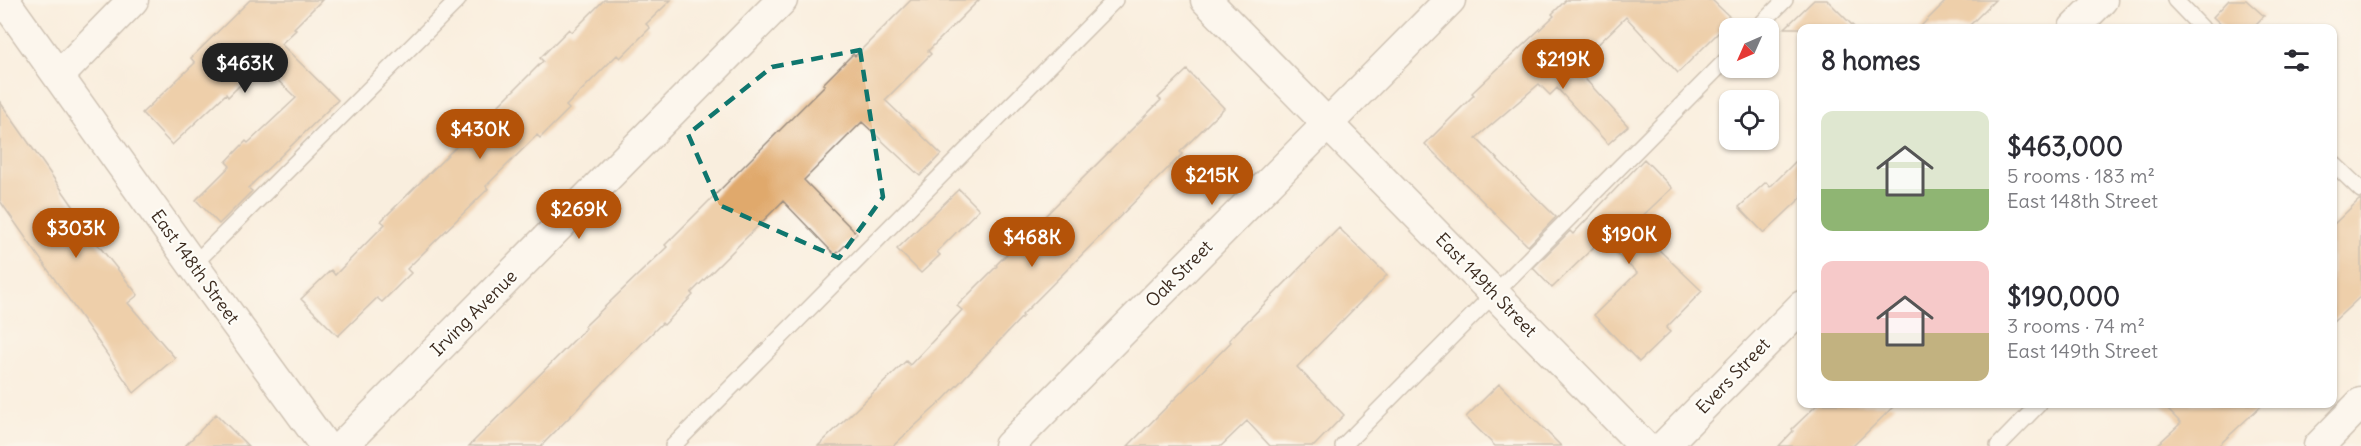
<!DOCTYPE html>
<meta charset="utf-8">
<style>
body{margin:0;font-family:Delius,sans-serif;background:#f7f7f7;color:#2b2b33;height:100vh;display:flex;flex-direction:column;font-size:22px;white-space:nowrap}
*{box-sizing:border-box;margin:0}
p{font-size:20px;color:#7c7c81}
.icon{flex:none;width:33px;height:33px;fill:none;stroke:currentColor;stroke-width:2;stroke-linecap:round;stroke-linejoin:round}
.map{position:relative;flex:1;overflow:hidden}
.details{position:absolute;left:1797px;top:24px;width:540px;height:384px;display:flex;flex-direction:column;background:#fff;border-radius:12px;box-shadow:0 2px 4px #0004}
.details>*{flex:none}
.needle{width:39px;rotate:225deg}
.controls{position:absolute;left:1719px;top:18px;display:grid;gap:12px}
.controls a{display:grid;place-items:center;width:60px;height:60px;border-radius:12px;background:#fff;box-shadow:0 2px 4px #0004;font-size:30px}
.price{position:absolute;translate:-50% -51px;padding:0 14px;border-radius:21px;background:#b45309;color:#fff;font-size:20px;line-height:39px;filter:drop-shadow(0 2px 3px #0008)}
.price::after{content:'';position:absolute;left:50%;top:36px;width:18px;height:14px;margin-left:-9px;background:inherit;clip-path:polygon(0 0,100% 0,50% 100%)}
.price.selected{background:#222;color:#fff}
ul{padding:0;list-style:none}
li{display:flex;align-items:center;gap:18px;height:150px;padding:0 24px}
li span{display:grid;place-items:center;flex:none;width:168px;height:120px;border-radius:12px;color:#555}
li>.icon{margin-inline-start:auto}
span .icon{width:72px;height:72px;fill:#fffc;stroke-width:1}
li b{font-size:26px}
h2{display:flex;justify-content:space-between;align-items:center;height:72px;padding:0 24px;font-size:26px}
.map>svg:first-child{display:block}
.building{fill:#e0a96c}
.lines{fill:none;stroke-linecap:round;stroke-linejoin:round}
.service-casing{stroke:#9a8c7e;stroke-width:18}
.minor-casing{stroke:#9a8c7e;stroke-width:33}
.service{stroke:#fff;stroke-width:15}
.minor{stroke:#fff;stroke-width:30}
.marked{fill:none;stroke:#0f766e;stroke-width:4.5;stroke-dasharray:12 8;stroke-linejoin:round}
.labels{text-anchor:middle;stroke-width:4.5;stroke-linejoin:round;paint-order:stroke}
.street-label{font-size:18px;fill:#3b2a1e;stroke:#fdfcf7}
</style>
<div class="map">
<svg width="2361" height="446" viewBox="0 0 2361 446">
<rect width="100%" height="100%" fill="#fdfcf7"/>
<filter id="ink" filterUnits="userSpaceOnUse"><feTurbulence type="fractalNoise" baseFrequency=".0167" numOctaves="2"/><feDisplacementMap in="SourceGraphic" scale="12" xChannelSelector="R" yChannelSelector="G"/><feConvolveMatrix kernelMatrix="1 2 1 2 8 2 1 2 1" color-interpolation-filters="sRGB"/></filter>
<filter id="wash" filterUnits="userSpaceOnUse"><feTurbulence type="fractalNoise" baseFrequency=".008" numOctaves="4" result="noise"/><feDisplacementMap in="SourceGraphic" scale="24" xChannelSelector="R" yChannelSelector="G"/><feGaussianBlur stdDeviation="1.35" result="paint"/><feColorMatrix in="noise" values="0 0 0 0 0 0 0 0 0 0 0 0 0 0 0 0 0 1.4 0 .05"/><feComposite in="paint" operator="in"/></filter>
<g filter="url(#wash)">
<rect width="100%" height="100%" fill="#f9eede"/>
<g id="blocks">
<path class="building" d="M250 0H322L294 28 296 30 281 44 338 100 248 188 252 191 219 224 196 200 230 166 226 162 246 141 248 143 296 98 261 64 228 97 226 94 172 145 142 113 195 63 191 58Z
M604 0H671L646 24 650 28 620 58 617 55 566 106 569 109 540 138 537 135 486 186 488 189 407 269 411 273 382 302 377 298 338 336 301 299 331 270 335 275 385 224 381 221 462 141 459 139 489 109 492 112 543 61 540 58 569 29 572 32Z
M911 0H979L928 51 931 54 885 100 941 154 920 176 862 122 804 180 857 234 835 255 783 201 691 293 693 295 664 325 662 323 541 446H469L586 328 585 326 667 247 665 245 825 85 823 84 853 54 855 56Z
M1566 0H1712L1732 19 1678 73 1626 17 1577 65 1579 67 1577 70 1628 126 1608 144 1557 88 1550 95 1539 84 1476 138 1556 217 1528 246 1425 144 1474 95 1472 93 1554 16 1552 14Z
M1814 0H1827L1855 28H1785Z
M1947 0H1995L1967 28H1919Z
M2229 0H2246L2264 16 2252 28H2225L2213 17Z
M1187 70 1224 108 1180 152 1182 154 1022 315 1023 316 944 399 893 446H818L906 361 910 365 962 310 957 306 997 266 996 265 1161 100 1158 98Z
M0 102 97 240 95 241 138 295 128 303 175 358 134 393 0 201Z
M1802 155V197L1764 233 1739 207 1766 182 1770 187Z
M1644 159 1672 188 1633 225 1702 291 1666 328 1670 332 1639 362 1594 315 1637 273 1602 239 1552 288 1533 268 1570 231 1573 234Z
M959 189 979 209 937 252 940 255 921 273 897 249Z
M2359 200H2361V296L2332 323V226Z
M1339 228 1387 275 1297 367 1344 415 1314 446H1270L1247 421 1221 446H1128L1231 342 1229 340Z
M1499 384 1561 446H1495L1466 417Z
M1818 404H1896L1853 446H1779L1793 431 1792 429Z
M2162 404H2263L2218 446H2156L2181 423Z
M216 414 248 446H185Z"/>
</g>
</g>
<g filter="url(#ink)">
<use href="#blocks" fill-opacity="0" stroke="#9a8c7e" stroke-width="1.5"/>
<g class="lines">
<g class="service-casing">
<path id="service" d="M2175 0 2202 28
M1757 28 1785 0
M2332 162 2361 190
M193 265 458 0
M673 446 1115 0
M1343 446 1730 56
M1998 446 2039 404"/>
</g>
<g class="minor-casing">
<path id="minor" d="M4 0 193 265 325 446
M1206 0 1644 446
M2074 28 2102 0
M59 76 133 0
M342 446 782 0
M1009 446 1450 0
M1664 446 1802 306
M2319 446 2361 403"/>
</g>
<use href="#service" class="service"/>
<use href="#minor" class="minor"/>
</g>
</g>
<path d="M0 0H2361V446H0ZM860 50 883 197 839 258 719 205 688 134 772 67Z" fill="#f9eede" fill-opacity=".55" fill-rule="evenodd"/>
<path class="marked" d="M860 50 883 197 839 258 719 205 688 134 772 67Z"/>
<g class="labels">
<g class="street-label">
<text transform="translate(195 267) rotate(54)" y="6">East 148th Street</text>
<text transform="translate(1179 274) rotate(-45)" y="6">Oak Street</text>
<text transform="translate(1486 285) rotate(46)" y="6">East 149th Street</text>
<text transform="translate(474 313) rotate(-45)" y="6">Irving Avenue</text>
<text transform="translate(1733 376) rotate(-46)" y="6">Evers Street</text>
</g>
</g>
</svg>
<div class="controls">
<a><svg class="needle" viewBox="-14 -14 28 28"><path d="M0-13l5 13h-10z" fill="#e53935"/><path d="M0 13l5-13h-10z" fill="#7c7c81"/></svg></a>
<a><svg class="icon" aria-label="locate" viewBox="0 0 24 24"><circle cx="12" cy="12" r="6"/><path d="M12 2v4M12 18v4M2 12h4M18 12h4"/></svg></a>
</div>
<b class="price" style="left:1563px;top:90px">$219K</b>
<b class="price selected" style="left:245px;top:94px">$463K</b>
<b class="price" style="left:480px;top:160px">$430K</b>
<b class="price" style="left:1212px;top:206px">$215K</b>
<b class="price" style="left:579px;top:240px">$269K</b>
<b class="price" style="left:76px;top:259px">$303K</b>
<b class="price" style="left:1629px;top:265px">$190K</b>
<b class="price" style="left:1032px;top:268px">$468K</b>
<section class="details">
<h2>8 homes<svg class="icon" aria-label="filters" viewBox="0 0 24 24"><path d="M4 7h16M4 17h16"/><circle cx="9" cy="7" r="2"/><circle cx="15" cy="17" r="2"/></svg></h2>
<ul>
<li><span style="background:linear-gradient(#dfe7d0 65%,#8fb573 0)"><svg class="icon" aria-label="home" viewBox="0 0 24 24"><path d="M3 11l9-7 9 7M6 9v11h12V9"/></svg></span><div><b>$463,000</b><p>5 rooms · 183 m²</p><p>East 148th Street</p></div></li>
<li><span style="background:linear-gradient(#f6c9c9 60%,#c2b280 0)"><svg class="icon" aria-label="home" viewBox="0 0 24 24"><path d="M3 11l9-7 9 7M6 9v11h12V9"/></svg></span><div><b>$190,000</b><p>3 rooms · 74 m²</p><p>East 149th Street</p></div></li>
</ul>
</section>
</div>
